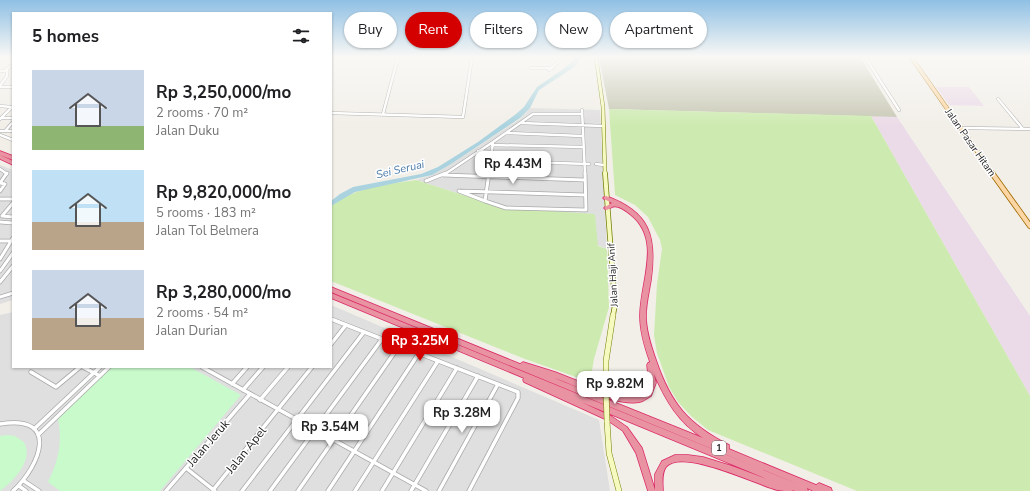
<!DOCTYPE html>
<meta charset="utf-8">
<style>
body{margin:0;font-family:"Nunito Sans",sans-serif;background:#f2f2f2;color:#202124;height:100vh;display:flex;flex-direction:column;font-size:15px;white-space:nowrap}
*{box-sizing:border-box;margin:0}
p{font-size:13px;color:#757577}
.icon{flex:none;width:22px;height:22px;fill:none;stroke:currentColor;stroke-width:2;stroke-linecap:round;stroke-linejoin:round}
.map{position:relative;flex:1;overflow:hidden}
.sheet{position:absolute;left:12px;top:12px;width:320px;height:356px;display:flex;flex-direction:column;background:#fff;border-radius:0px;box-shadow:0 1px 3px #0004}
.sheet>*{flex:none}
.banner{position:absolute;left:344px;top:12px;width:380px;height:36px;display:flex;gap:8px}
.price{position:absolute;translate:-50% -34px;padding:0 9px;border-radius:8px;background:#fff;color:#222;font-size:13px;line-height:26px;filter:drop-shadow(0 1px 2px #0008)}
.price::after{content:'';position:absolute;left:50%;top:24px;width:12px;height:9px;margin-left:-6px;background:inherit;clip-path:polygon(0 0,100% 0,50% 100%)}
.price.on{background:#d40000;color:#fff}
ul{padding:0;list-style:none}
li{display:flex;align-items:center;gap:12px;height:100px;padding:0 20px}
li span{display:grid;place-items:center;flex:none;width:112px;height:80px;border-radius:0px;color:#555}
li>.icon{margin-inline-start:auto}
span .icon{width:48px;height:48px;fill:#fffc;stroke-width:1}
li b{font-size:17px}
h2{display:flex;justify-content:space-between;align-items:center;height:48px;padding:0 20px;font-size:17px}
.tag{padding:0 14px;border-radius:18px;background:#fff;box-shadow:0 1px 3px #0004;font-size:14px;line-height:36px}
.tag.on{background:#d40000;color:#fff}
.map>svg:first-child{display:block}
.residential{fill:#e0dfdf}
.industrial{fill:#ebdbe8}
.construction{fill:#c7c7b4}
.grass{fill:#cdebb0}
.park{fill:#c8facc}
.water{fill:#aad3df}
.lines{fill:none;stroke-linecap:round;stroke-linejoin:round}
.minor-far2-casing{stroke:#a9a9a9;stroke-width:3.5}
.minor-far1-casing{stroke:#a9a9a9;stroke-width:4.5}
.minor-casing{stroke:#a9a9a9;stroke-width:5}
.secondary-far2-casing{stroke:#707d05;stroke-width:4}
.secondary-far1-casing{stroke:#707d05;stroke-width:5.5}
.secondary-casing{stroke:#707d05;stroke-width:6}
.primary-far1-casing{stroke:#a06b00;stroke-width:4.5}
.primary-casing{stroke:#a06b00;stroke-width:6}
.motorway-casing{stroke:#dc2a67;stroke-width:1.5}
.minor-far2{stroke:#fff;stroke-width:2.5}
.minor-far1{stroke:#fff;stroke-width:3}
.minor{stroke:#fff;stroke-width:3.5}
.secondary-far2{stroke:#f7fabf;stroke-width:3}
.secondary-far1{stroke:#f7fabf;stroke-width:4}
.secondary{stroke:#f7fabf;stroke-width:5}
.primary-far1{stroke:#fcd6a4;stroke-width:3.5}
.primary{stroke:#fcd6a4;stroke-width:4.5}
.motorway{fill:#e892a2;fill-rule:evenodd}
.secondary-bridge-casing{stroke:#707d05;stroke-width:6;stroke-linecap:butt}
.secondary-bridge{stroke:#f7fabf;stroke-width:5}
.labels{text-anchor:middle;stroke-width:3;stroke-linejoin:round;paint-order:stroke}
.shield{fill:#fff;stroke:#646464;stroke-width:1}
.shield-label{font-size:9px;font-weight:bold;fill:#222}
.street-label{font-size:10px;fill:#222;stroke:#fff}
.water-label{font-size:11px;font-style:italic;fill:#4a7aab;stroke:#fff}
.near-street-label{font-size:12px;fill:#222;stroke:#fff}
</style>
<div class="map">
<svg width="1030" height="491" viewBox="0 0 1030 491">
<rect width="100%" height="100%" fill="#f2efe9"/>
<path class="residential" d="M530 108 600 110 607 249 504 208 416 180 432 175 451 164 520 119Z
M0 165 13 170V300L0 304Z
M331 305 599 420 610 491H0V315L13 312V367H331Z"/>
<path class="industrial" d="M936 87H969L984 106 949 105Z
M871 116 897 117 1030 316V396Z"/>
<path class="construction" d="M599 57H860L897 117 609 109Z"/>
<path class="grass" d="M609 109 871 116 1030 396V491H857L708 430 691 416 678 402 669 387 657 353 654 335 657 284 662 249 660 240 648 217 635 205 615 195Z
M416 180 504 208 595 214 598 246 607 249 609 307 594 359 590 382 525 359 331 281V206C359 186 383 185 416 180Z"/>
<path class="park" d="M110 367H190L241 395 160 491H60L48 482C58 462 63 442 58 419L68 407Z
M8 435 15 436 24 442C34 460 14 481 0 491V436Z"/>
<path class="water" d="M577 57H581L576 66 539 90 530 108 520 118 451 164 432 175 355 192 331 206V201L340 194 353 187 421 174 438 167 478 142 516 114 524 107 537 87 562 70Z"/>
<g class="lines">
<g class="minor-far2-casing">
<path id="minor-far2" d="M865 57 899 110
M531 68H553
M5 70 13 65
M549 70 564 57
M0 71H7V76L0 86
M0 87H13
M998 99 1023 129
M0 106 11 107
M582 110 585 174
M331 113 463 117 472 57
M383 114 398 57
M1 118H13
M0 119 12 107
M521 123 603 126
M961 128 1030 129
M0 131H13
M5 131 13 122
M506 133 582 136
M0 135 13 140
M492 145 582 147
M478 151 492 152
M491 161 589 164
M596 164 604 165
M0 169 7 174
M445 174 493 142
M489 174 493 142 533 114H582"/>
</g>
<g class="minor-far1-casing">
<path id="minor-far1" d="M489 173 485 201 506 208 586 210 585 173
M443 175 584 180
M426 181 446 173
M0 183 7 173
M0 183 5 184 0 191
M459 191 585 195
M459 191 485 201
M0 199H13
M2 216 13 203
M2 216 13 217
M0 222 13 223
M0 241H11
M0 259 13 238
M0 271 13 253
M0 282 13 266
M0 297 13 293"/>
</g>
<g class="minor-casing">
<path id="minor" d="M331 319 518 392V398L469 491
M331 344 346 325
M83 367 100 376
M202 367 426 491
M31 372 56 387 80 367
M232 384 247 367
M243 390 263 367
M260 400 288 367
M0 424C60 414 41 465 13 491
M34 429 100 367
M38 435 109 367
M186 468 215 491
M24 481 39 491
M19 486 26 491
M213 490 312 367
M166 491 250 394
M242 491 364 332
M270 491 382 339
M298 491 399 346
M328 491 419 353
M355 491 438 361
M382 491 457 368
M411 491 478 376
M439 491 498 384"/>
</g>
<g class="secondary-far2-casing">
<path id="secondary-far2" d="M596 57 603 107 605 174"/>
</g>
<g class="secondary-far1-casing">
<path id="secondary-far1" d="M605 173 615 304 613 316"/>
</g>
<g class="secondary-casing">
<path id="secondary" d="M606 389V361L613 315
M607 421 609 453 619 491"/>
</g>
<g class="primary-far1-casing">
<path id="primary-far1" d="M911 57 993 174"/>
</g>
<g class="primary-casing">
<path id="primary" d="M992 173 1030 226"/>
</g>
<g class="motorway-casing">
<path id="motorway" d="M0 151 13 156V160L0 155Z
M0 155 13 161V165L0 159Z
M606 196C650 212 657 236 651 280 649 292 646 304 646 316 646 331 651 346 656 360 671 404 688 424 729 445V449L816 485 819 483 831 488 832 491H813L807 488 808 491H795L792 490 793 491C788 491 782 491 777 490 757 485 683 448 666 467 661 474 663 483 663 491H648L636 453 623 431 607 420 524 382 523 380 524 378 331 298V293L800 485 331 292V287L520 364 523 362 555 372 598 389 613 393 627 396H639L646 392 649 383 647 365 648 363 650 362C645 348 640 333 640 317 639 284 663 241 631 215 626 211 619 205 612 207 611 208 609 209 607 210L605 209 604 208 605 207 612 203 604 199 603 198 604 197ZM654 374C666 401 678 422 703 438L554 378C575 385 618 407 640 402 644 401 647 398 651 396L656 383ZM581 402 767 479 732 466 703 457 688 455H675L662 461 655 474V490L642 448 627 427 611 416Z"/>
</g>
<use href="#minor-far2" class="minor-far2"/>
<use href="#minor-far1" class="minor-far1"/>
<use href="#minor" class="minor"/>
<use href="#secondary-far2" class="secondary-far2"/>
<use href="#secondary-far1" class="secondary-far1"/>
<use href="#secondary" class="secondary"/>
<use href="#primary-far1" class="primary-far1"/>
<use href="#primary" class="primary"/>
<use href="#motorway" class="motorway"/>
<g class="secondary-bridge-casing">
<path id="secondary-bridge" d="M606 389 607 421"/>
</g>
<use href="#secondary-bridge" class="secondary-bridge"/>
</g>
<linearGradient id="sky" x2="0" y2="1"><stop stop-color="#8fc0e4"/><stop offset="0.45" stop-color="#f9f8f5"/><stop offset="1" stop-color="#f9f8f5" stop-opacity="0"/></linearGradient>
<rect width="1030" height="126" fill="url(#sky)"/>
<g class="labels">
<rect class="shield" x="712" y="441" width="14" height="14" rx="3"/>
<g class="shield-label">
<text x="719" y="451">1</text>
</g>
<g class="street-label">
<text transform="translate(971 142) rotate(55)" y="4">Jalan Pasar Hitam</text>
<text transform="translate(612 275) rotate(-93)" y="4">Jalan Haji Anif</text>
</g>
<g class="water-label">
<text transform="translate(400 169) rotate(-13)" y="4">Sei Seruai</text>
</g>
<g class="near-street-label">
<text transform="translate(208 443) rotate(-49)" y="4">Jalan Jeruk</text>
<text transform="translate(246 450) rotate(-51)" y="4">Jalan Apel</text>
</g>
</g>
</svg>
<b class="price" style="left:513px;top:185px">Rp 4.43M</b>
<b class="price on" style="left:420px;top:362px">Rp 3.25M</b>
<b class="price" style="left:615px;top:405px">Rp 9.82M</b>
<b class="price" style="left:462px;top:434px">Rp 3.28M</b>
<b class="price" style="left:330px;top:448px">Rp 3.54M</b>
<div class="banner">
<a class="tag">Buy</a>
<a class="tag on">Rent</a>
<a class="tag">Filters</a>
<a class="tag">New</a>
<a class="tag">Apartment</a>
</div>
<section class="sheet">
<h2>5 homes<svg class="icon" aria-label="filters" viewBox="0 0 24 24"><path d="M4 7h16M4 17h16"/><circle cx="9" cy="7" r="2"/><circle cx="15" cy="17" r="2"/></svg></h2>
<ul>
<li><span style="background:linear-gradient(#c9d6e8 70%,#8fb573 0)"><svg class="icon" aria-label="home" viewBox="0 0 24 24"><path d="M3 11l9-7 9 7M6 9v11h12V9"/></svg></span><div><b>Rp 3,250,000/mo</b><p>2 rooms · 70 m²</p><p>Jalan Duku</p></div></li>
<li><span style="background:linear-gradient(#bfe0f5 65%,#b9a48a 0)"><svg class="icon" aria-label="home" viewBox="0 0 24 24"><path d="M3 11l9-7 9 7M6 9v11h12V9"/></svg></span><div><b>Rp 9,820,000/mo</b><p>5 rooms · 183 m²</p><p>Jalan Tol Belmera</p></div></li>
<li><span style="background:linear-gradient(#c9d6e8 60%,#b9a48a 0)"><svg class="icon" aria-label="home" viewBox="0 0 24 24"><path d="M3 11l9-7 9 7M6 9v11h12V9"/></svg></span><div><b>Rp 3,280,000/mo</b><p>2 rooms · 54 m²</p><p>Jalan Durian</p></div></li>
</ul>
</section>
</div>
